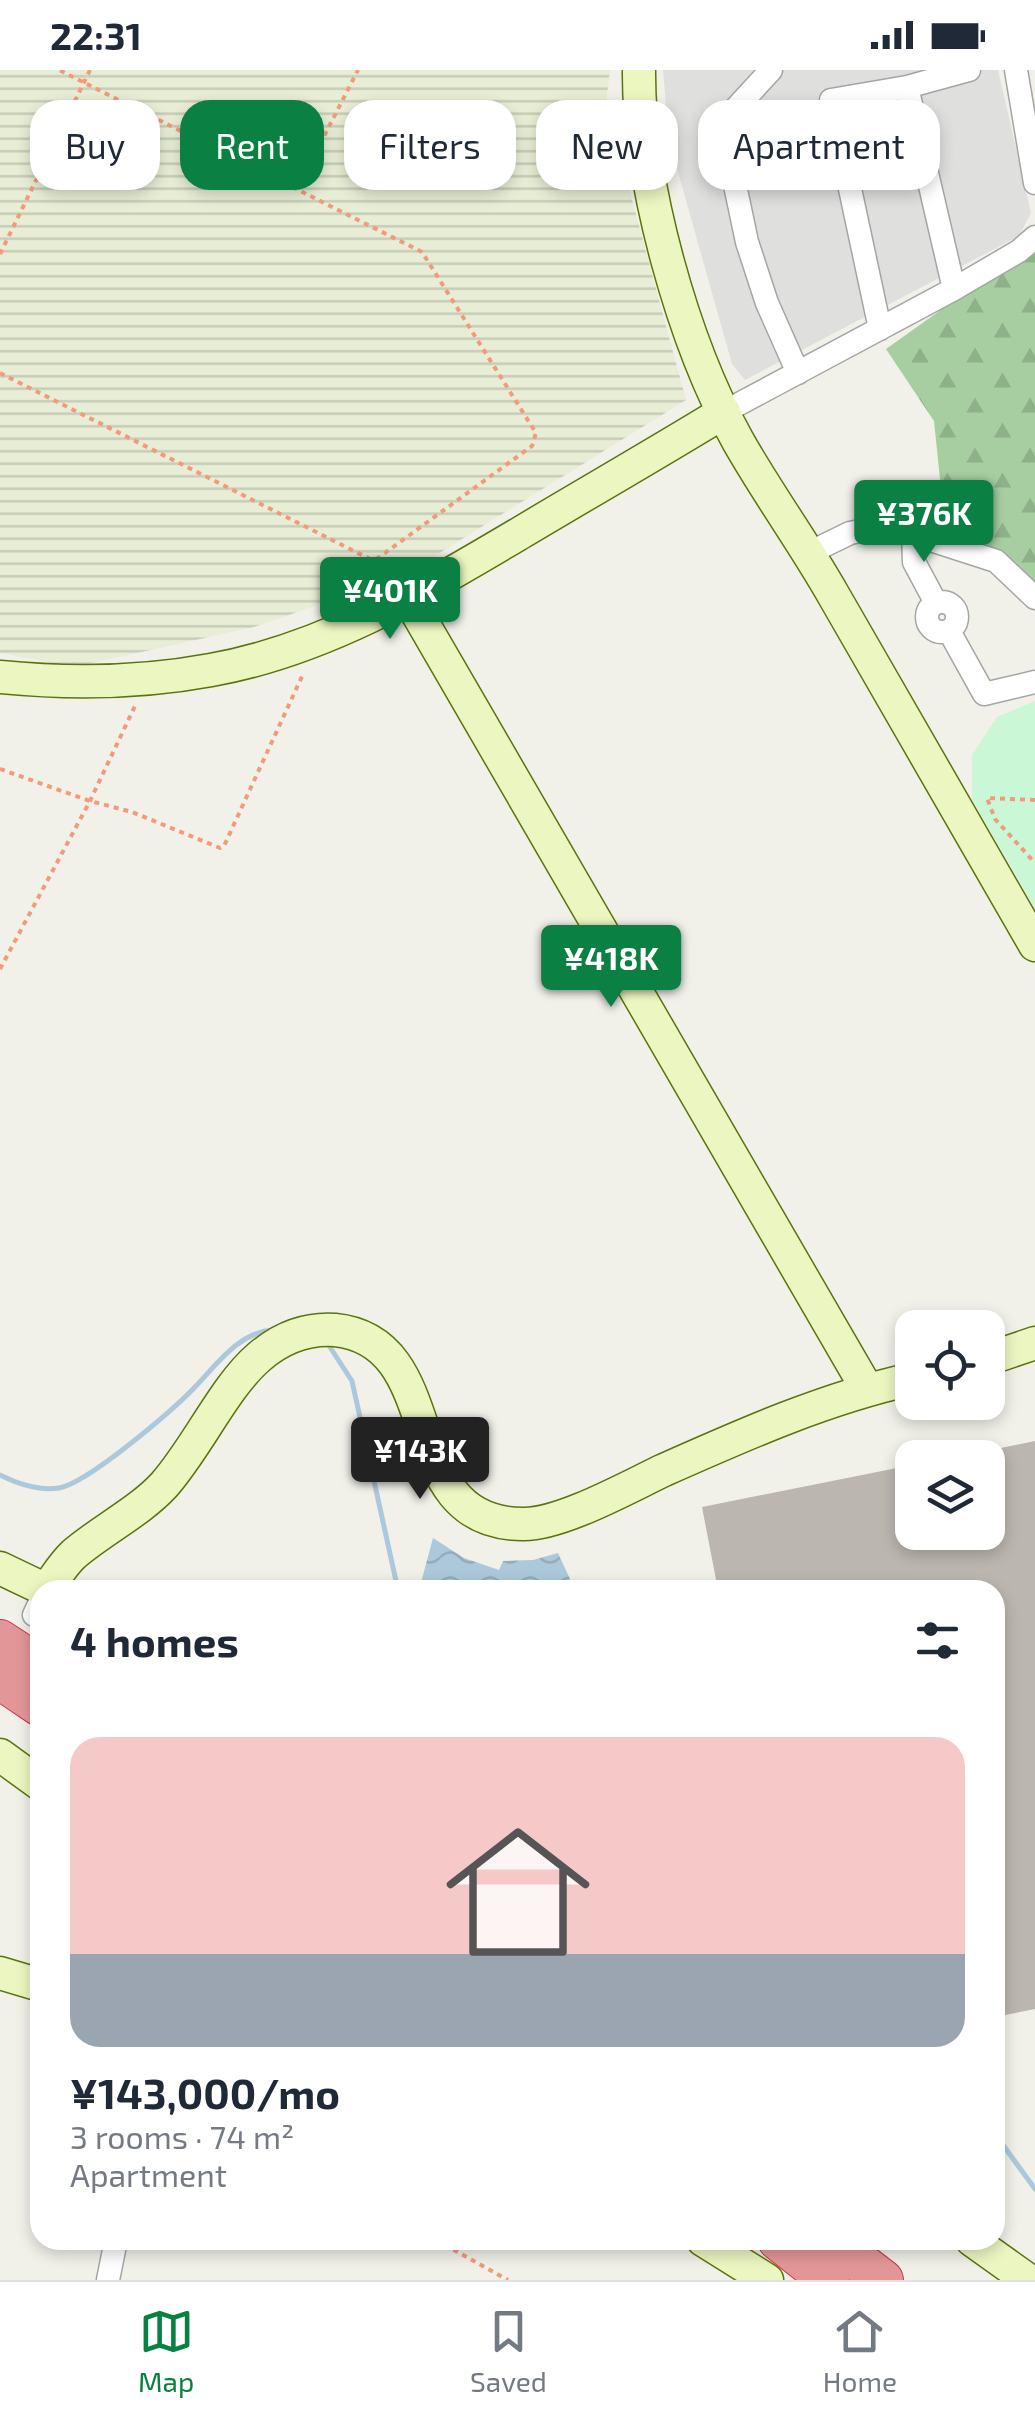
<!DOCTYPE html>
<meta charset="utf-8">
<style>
body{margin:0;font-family:"Exo 2",sans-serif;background:#f6f6f7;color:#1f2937;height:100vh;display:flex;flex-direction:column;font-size:38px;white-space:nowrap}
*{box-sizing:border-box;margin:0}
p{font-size:32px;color:#747a83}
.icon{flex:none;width:55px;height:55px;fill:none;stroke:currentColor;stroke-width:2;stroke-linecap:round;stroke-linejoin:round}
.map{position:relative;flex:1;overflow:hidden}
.sheet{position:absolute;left:30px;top:1510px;width:975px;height:670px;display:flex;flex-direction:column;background:#fff;border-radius:30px;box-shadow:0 5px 15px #0003}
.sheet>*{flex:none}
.guide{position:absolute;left:30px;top:30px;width:975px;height:90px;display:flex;gap:20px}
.tools{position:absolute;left:895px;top:1240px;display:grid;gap:20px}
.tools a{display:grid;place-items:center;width:110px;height:110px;border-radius:20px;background:#fff;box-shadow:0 5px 15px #0003;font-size:50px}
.price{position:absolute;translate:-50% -85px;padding:0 22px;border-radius:10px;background:#0b8043;color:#fff;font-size:32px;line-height:65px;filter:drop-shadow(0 2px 5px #0008)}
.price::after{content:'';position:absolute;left:50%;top:60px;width:30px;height:22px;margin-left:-15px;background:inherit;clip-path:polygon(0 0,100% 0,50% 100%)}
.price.selected{background:#222;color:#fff}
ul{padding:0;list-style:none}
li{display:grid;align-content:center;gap:20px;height:530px;padding:0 40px}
li span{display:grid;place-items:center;height:310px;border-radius:30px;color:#555}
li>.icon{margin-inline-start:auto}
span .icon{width:180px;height:180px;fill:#fffc;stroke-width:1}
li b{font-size:42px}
h2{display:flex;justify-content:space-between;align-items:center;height:120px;padding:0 40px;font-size:42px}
.pill{padding:0 35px;border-radius:30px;background:#fff;box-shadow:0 5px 15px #0003;font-size:35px;line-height:90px}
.pill.selected{background:#0b8043;color:#fff}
.status{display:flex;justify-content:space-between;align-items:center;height:70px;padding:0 50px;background:#fff;direction:ltr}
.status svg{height:28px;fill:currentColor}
.menu{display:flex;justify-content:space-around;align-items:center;height:140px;border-top:2px solid #e0e1e3;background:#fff;font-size:28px;color:#747a83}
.menu a{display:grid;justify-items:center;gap:5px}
.menu .selected{color:#0b8043}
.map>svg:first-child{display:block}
.residential{fill:#dfdfde}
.farmland{fill:url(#farmland-rules)}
.forest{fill:url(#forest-firs)}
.park{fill:#caf7d5}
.water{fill:url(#water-waves)}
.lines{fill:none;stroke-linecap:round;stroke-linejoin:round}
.stream{stroke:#acc9db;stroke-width:5}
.building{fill:#bbb6ae}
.street-casing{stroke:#a5a5a5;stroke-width:25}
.secondary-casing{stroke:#58750c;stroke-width:35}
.highway-casing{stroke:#d1344f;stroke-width:42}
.path{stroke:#f29a79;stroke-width:4;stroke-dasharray:5 5;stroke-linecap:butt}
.street{stroke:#fff;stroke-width:22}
.secondary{stroke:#ebf6c1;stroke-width:32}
.highway{stroke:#e39698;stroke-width:40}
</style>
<div class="status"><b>22:31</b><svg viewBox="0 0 49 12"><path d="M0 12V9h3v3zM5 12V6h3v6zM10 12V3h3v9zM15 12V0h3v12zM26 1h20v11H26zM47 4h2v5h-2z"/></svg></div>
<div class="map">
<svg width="1035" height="2210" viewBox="0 0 1035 2210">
<defs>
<pattern id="farmland-rules" width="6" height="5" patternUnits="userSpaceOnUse" patternTransform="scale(2.5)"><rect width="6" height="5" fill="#e8eed6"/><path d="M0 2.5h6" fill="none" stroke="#c7ccb7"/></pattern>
<pattern id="forest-firs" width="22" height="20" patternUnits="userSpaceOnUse" patternTransform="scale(2.5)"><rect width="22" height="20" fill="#a6cea0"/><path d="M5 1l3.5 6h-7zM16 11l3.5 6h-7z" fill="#8fb18a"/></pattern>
<pattern id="water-waves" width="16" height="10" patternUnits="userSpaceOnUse" patternTransform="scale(2.5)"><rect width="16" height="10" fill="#acc9db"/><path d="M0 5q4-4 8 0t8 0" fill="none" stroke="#94acbc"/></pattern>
</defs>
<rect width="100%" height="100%" fill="#f1f0e9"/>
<path class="residential" d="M663 0H998L1031 143 1019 166 745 310 732 294 669 70Z"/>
<path class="farmland" d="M0 0H610L606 33 686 330 404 505 254 557 74 597 0 583Z"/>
<path class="forest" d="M1035 173V515L943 438 934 351 886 279Z"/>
<path class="park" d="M1035 631V838L972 729V685L997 647Z"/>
<path class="water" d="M433 1468 464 1488 499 1500 503 1491 533 1490 558 1483 575 1520H419Z"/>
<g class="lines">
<path class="stream" d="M326 1271 352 1311 398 1520
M0 1405C18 1414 39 1421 59 1418 88 1413 173 1340 195 1317 217 1294 239 1262 273 1260
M995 2064 1035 2119"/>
</g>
<path class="building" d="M1035 1371V1939L995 1947V1520H718L702 1437 912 1395V1462H988V1388L962 1386Z"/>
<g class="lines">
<g class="street-casing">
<path id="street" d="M771 0 726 49 724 63 747 172 767 233 798 303
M1016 0 1035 113
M907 17 954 219
M880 259 831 30 907 17 969 0
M724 342 954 219 1019 181 1035 167
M913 464 914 492 936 533
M809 483 850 463 870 459 903 461 996 491 1035 528
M927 547a15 15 0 1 1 30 0a15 15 0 1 1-30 0Z
M949 561 984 624 1035 612
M34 1545 40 1532
M108 2210 116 2170"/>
</g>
<g class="secondary-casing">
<path id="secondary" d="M639 0C638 113 683 272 738 371 768 424 804 473 834 526 901 642 968 759 1035 875
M409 529 867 1319
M0 607C71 614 141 613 211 600 324 580 424 520 522 462 589 422 657 383 724 342
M988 1289 1035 1273
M0 1498 46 1520
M46 1520C55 1508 63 1494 74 1484 102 1460 139 1442 164 1415 197 1378 224 1317 259 1287 281 1268 305 1258 335 1260 453 1272 392 1455 524 1454 562 1454 628 1417 664 1400 745 1364 826 1328 912 1309
M0 1685 40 1714
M0 1903 40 1915
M703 2170 767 2210
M972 2170 1028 2210"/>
</g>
<g class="highway-casing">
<path id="highway" d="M0 1570 40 1596
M0 1609 40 1636
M778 2170 829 2210
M831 2170 883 2210"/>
</g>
<path class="path" d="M297 119 358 0
M0 184 90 0
M0 303 370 489 378 488 532 376 536 363 422 182 59 0
M0 699 90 731 132 742 220 778 224 776 304 602
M1035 730 987 728 995 749 1035 793
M0 899 90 731 135 636
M436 2170 508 2210"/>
<use href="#street" class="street"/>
<use href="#secondary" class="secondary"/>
<use href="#highway" class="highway"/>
</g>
</svg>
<div class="tools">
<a><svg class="icon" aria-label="locate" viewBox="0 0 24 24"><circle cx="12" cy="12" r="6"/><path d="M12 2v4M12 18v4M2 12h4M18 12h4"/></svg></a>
<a><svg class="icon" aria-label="layers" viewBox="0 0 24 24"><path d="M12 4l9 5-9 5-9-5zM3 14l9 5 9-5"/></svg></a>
</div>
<b class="price" style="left:924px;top:495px">¥376K</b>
<b class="price" style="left:390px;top:572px">¥401K</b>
<b class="price" style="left:611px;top:940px">¥418K</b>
<b class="price selected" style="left:420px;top:1432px">¥143K</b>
<div class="guide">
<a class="pill">Buy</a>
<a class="pill selected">Rent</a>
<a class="pill">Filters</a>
<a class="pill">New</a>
<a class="pill">Apartment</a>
</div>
<section class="sheet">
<h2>4 homes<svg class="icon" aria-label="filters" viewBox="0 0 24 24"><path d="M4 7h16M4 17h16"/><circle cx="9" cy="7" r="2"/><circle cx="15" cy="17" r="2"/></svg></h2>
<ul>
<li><span style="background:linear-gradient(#f6c9c9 70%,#9aa5b1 0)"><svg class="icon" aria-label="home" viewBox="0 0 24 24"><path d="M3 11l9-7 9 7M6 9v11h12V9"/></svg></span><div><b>¥143,000/mo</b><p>3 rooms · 74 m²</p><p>Apartment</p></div></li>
</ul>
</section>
</div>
<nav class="menu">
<a class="selected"><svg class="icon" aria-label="map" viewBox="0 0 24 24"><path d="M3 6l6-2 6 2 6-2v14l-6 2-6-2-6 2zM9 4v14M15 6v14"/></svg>Map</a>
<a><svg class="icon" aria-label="saved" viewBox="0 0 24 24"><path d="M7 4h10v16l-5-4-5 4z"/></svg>Saved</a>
<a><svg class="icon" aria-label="home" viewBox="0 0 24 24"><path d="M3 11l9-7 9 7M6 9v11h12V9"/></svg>Home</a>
</nav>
